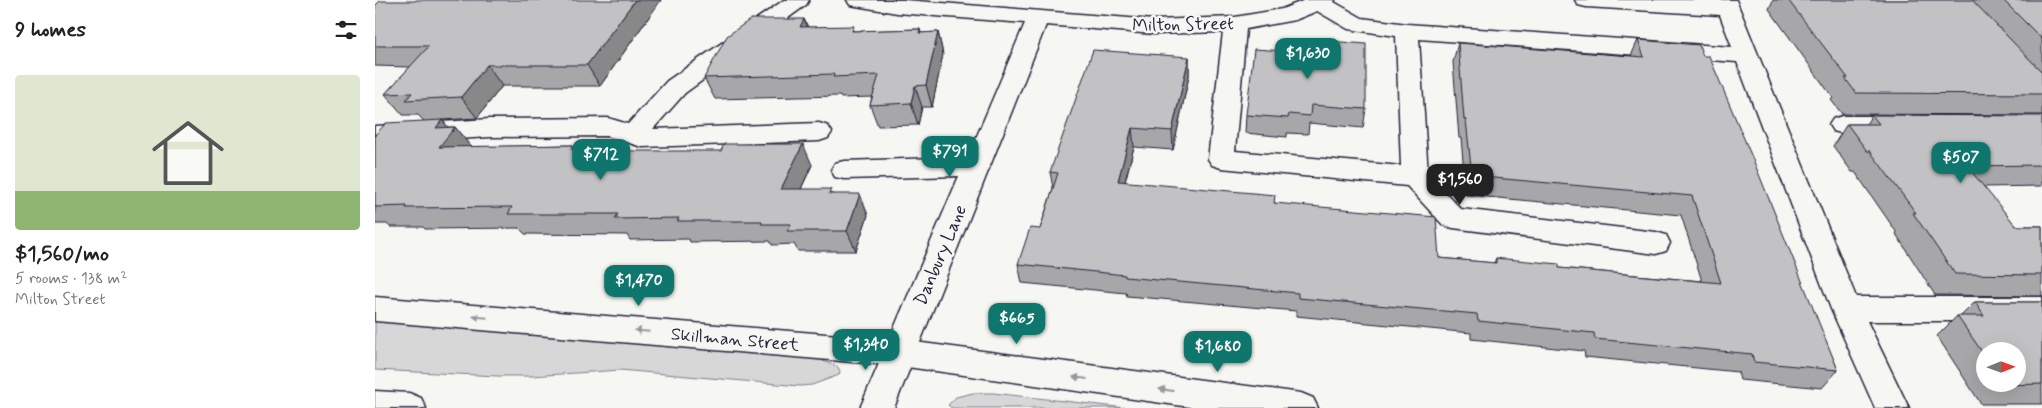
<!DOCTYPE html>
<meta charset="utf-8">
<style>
body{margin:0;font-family:Mynerve,sans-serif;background:#f6f6f6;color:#222;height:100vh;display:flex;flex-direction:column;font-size:19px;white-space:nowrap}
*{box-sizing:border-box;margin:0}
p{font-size:16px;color:#767676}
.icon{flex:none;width:28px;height:28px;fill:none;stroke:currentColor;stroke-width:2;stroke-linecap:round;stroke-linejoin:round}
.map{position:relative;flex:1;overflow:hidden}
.side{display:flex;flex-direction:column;background:#fff;width:375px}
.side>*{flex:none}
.needle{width:32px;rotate:89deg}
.controls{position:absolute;left:1601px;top:342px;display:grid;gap:10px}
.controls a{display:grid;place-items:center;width:50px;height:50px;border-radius:50%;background:#fff;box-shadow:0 5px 20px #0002;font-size:25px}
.price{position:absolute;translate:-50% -42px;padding:0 11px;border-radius:10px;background:#0f766e;color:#fff;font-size:16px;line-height:32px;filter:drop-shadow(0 1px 2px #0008)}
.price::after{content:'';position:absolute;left:50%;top:30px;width:15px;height:11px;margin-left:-8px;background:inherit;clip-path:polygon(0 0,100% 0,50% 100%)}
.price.active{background:#222;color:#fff}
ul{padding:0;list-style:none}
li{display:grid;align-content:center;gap:10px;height:265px;padding:0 15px}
li span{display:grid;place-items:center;height:155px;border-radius:5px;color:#555}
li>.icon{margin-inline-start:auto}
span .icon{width:90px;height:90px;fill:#fffc;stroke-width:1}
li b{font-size:21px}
h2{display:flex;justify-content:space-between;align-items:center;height:60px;padding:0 15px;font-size:21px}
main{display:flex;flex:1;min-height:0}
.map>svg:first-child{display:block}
.green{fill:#d7d7d7;stroke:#7c7c89}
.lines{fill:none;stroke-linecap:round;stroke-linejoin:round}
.minor-casing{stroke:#22223b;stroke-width:3}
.major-casing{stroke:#22223b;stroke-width:3}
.minor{fill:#f6f6f2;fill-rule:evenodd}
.major{fill:#f6f6f2;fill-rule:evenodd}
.wall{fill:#a7a7a9;stroke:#22223b;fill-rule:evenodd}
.shaded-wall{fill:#888889;stroke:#22223b}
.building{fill:#c2c2c4;stroke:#22223b}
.oneway{fill:#9797a0}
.labels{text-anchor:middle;stroke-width:5;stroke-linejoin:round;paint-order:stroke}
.street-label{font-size:18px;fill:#22223b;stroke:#f6f6f2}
</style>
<main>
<section class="side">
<h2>9 homes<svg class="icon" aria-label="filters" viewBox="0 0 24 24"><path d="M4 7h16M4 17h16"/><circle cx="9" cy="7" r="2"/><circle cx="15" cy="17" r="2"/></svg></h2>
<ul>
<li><span style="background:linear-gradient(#dfe7d0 75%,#8fb573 0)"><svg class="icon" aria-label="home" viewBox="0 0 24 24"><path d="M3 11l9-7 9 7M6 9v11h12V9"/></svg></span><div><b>$1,560/mo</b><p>5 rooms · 138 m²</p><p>Milton Street</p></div></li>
</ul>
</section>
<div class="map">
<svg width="1667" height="408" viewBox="0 0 1667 408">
<rect width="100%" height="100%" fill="#f6f6f2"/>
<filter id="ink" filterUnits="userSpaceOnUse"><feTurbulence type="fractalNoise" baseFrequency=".02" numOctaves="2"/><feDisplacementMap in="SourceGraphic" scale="10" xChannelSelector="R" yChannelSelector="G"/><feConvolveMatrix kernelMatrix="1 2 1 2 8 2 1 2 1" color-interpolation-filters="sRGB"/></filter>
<g filter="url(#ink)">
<path class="green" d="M0 320 426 353 462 366 465 371 464 375 437 385 425 386 245 370 156 376H123L0 370Z
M598 393H618L751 408H577L573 405 581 397Z"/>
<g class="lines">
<g class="minor-casing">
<path id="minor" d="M409 0H434L431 5 310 93 278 129 444 123 453 126 457 132 453 138 444 141 267 147 232 136 115 137 0 144V126L115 119 233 118 253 124 292 81Z
M472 0H529L779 20 860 17 907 9 930 0H960L959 2 987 18 1032 24 1357 47 1345 15 1211 7 1203 5 1200 0H1361L1481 297H1667V321H1492L1534 408H1500L1456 309 1362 62 1044 39 1053 174 1086 209 1281 232 1291 235 1295 243 1291 251 1281 254 1078 228 1068 225 1032 186 846 168 837 165 833 159 848 32 779 34 671 25 519 408H485L584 176 469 179 460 177 456 170 460 163 469 161 593 157 650 23 522 13 475 5ZM942 11 973 29 1021 36 1026 166 860 151 871 29 920 20Z
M1467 116H1511L1520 119 1524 125 1520 131C1502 136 1476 136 1458 131L1454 125 1458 119Z"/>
</g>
<g class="major-casing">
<path id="major" d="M0 297 525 340 926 393 938 398 943 408H822L525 366 0 321Z
M0 391 34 393 46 398 51 408H0Z"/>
</g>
<use href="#minor" class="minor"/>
<use href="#major" class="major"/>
</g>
<path class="wall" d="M286 0 225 86H127L102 118 67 120 73 127H80L96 147 198 145 201 149H206L207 151 437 165 426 189 458 194 493 215 481 251H423L419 244 397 245 395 241 315 242 314 239 255 240 252 235 150 234 144 228 50 229 48 227H15L12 224H0V135L49 121 43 115H28L10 94 35 67 0 66V6Z
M1398 0H1667V115L1467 114 1456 100 1458 98 1394 9Z
M429 19 433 27 481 31 545 29 546 33 563 32 568 54 557 107H547L543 125 503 126 495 105 497 97 466 98 465 96 340 99 329 78Z
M941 40 991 109 988 128 934 123 933 134 912 133V137L870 133 871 115 940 53Z
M1263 40 1328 56 1463 370 1447 388 1365 380 1363 372 1210 357 1209 351 1096 339V333L921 316V311L752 296 751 293 647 283 643 264 665 229 678 188 675 172 814 57V76L798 150 759 147 750 182 900 203 1064 258 1119 263 1121 258 1184 268 1327 281 1306 215 1091 195 1086 138H1084L1078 62 1083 43 1256 56Z
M1497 115 1667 116V186L1608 187 1641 226H1667V296L1560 295 1521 234 1522 233 1480 172H1477L1458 146 1472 124H1491Z
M1600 302H1667V404H1606L1562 336 1582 316H1586ZM1610 351 1642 384H1610Z"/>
<path class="shaded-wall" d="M260 0H286L225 86 212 65Z
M429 19 438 40 425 27Z
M563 32 568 54 557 107 551 85Z
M814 57V76L798 150 797 131Z
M112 65 127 86 102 118 86 97Z
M540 86 547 107 543 125 536 103Z
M67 120 77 132 80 127 97 148 64 147 61 128Z
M757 128 759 147 745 200 743 181Z
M428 144 437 165 416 210 406 189Z
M485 194 493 215 481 251 472 231Z"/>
<path class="building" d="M41 0H260L212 65H112L86 97 31 100 37 93 10 94 54 46H0V6L5 1H40Z
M1413 0H1597L1667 72V94L1481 93 1470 78H1473Z
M1628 0H1667V39Z
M376 19H429L425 27 479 26 477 31 545 29 544 33 563 32 551 85 540 86 536 103 495 105 504 75 458 77 459 74 329 78 352 36Z
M941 40 991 44V109L936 105 935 116 914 114 913 118 871 115 879 49 940 53Z
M1263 40 1324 45 1328 56H1334L1379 162 1463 370 1379 362 1377 354 1220 339 1219 333 1103 321 1102 314 923 298V293L750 277V275L643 264 655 228 665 229 683 173 675 172 718 50 814 57 797 131 757 128 743 181 900 195 899 203 1061 217 1064 258 1121 263V258L1184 264V268L1346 283 1317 196 1097 176 1091 120 1089 119 1083 43 1269 57Z
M1497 115 1667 116V165L1594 166 1599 171H1596L1641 226H1667V275L1580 274 1538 213H1541L1495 151H1492L1472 124H1504Z
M67 120 61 128 80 127 64 147 198 145 196 149H206L205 151H346L349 144H428L406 189H456L454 194H485L472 231H412L416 224H386L387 221H302L304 218 240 219 243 214H133L137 207 31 208 32 206 0 207V135L11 123Z
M1600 302H1667V384L1629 385V384H1642V351H1610V356L1582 316H1609Z"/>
<defs><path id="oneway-solid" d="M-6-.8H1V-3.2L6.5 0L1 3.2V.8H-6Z" transform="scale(1.25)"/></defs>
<g class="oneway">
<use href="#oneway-solid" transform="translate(105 317) rotate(-175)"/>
<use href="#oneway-solid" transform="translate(267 331) rotate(-175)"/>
<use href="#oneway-solid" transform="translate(705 378) rotate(-172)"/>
<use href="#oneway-solid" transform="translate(791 390) rotate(-172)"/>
</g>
</g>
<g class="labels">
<g class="street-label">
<text transform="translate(808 24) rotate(-1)" y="6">Milton Street</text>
<text transform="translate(565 255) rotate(-67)" y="6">Danbury Lane</text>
<text transform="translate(360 339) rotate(5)" y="6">Skillman Street</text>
</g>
</g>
</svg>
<div class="controls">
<a><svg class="needle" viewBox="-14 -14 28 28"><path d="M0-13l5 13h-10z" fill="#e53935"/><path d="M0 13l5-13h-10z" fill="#767676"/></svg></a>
</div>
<b class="price" style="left:933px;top:80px">$1,630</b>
<b class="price" style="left:575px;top:178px">$791</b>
<b class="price" style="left:226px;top:181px">$712</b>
<b class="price" style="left:1586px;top:184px">$507</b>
<b class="price active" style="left:1085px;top:206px">$1,560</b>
<b class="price" style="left:264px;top:307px">$1,470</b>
<b class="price" style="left:642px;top:345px">$665</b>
<b class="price" style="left:491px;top:371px">$1,340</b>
<b class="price" style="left:843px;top:373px">$1,680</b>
</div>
</main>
